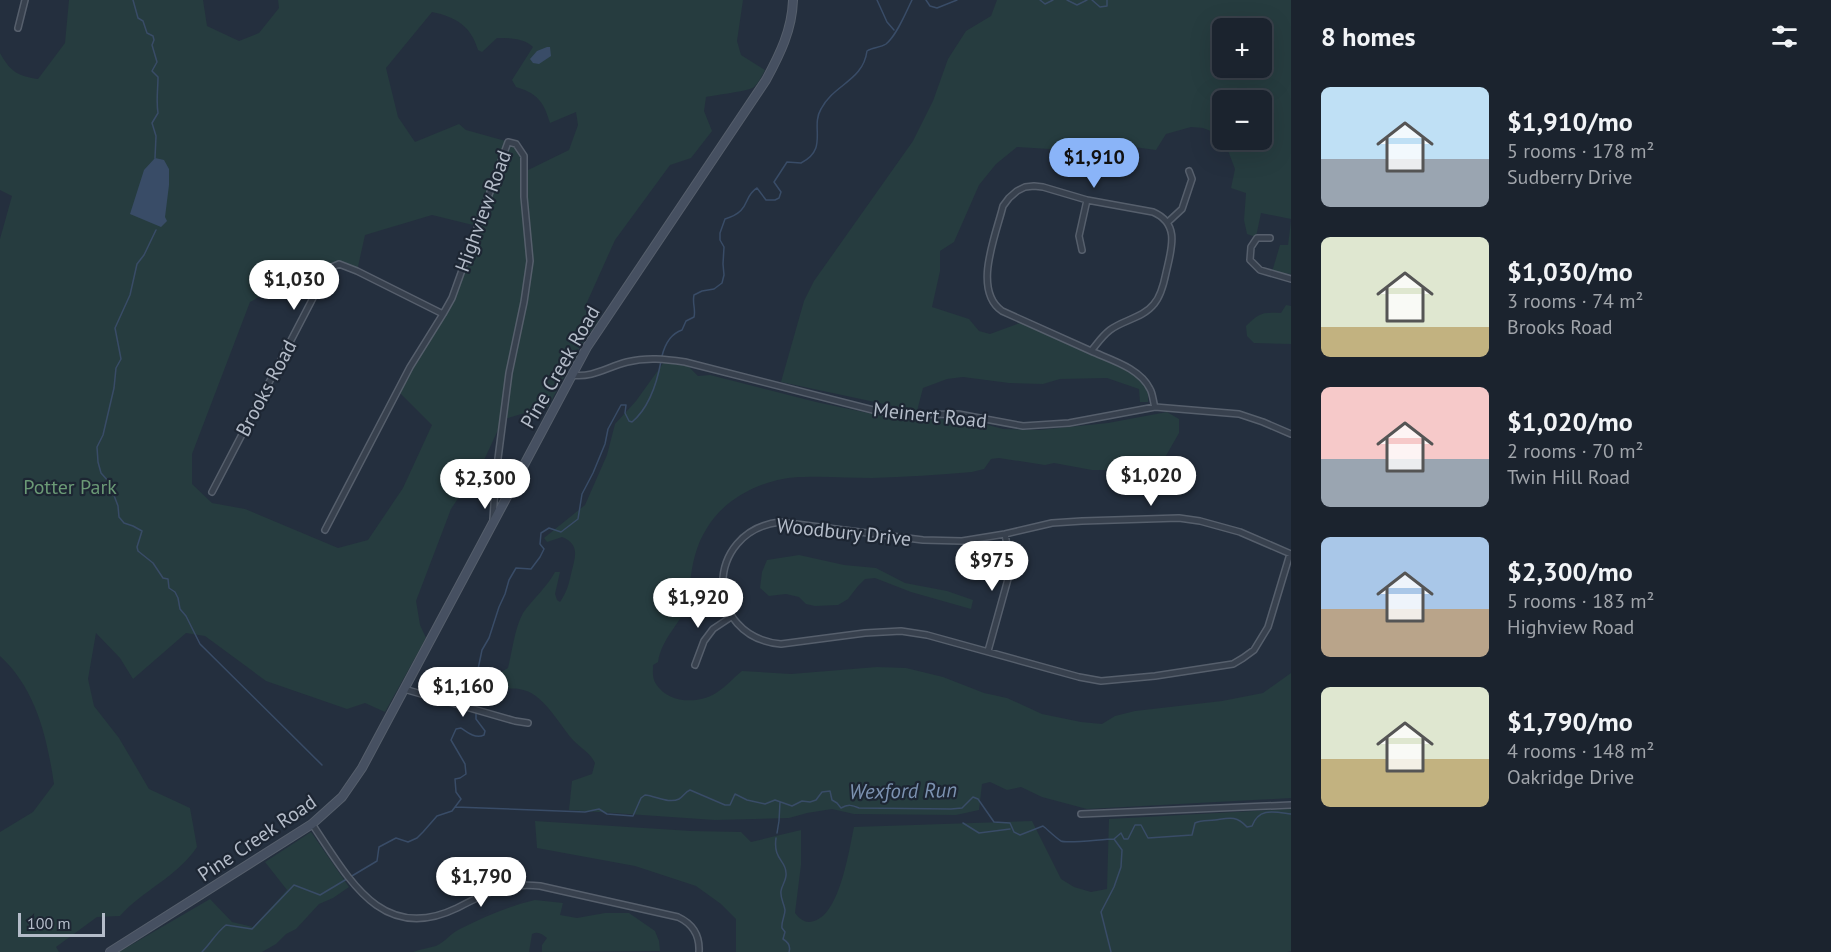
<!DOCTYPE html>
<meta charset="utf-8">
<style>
body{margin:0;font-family:"PT Sans",sans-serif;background:#242b36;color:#f1f3f6;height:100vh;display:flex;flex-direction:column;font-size:22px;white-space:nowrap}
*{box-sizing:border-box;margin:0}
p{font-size:20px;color:#a0a4aa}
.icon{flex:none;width:33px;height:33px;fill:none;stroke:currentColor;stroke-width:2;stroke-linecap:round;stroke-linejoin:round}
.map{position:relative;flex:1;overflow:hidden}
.drawer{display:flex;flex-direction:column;background:#1b232e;width:540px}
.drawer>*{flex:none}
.buttons{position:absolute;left:1212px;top:18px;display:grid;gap:12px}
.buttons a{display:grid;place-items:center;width:60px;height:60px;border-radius:9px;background:#1b232e;box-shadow:0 6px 24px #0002,0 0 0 2px #39404a;font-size:30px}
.scale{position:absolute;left:18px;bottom:15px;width:87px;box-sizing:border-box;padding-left:6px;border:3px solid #b4bcc9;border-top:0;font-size:16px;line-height:21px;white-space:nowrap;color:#b4bcc9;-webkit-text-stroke:4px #1d2633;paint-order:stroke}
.price{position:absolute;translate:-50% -51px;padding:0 14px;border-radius:21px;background:#fff;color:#222;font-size:20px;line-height:39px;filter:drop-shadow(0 2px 3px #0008)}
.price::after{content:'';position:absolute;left:50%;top:36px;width:18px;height:14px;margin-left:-9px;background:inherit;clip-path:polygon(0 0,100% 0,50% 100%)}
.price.active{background:#8ab4f8;color:#111}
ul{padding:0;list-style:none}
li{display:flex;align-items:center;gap:18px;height:150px;padding:0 30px}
li span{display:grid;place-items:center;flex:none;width:168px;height:120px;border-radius:9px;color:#555}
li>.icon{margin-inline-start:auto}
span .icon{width:72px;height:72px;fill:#fffc;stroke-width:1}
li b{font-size:26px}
h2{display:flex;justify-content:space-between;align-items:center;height:72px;padding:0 30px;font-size:26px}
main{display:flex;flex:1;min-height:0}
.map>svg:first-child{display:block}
.green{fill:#263c3f;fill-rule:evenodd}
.water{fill:#394c67}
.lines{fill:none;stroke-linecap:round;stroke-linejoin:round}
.stream{stroke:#394c67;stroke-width:1.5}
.street-casing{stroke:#565f6c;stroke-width:8}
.secondary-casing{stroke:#565f6c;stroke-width:10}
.street{stroke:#38414e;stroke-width:5}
.secondary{stroke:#465061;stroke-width:8}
.labels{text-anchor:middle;stroke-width:4.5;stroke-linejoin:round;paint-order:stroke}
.street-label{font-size:20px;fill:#b4bcc9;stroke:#1d2633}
.park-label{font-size:20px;fill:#6b9a76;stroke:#1d2633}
.water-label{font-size:21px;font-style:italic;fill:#7c92b1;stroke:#1d2633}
</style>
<main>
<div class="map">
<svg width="1291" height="952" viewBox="0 0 1291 952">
<rect width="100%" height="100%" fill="#242f3e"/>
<path class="green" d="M69 0H203L207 26 239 41 259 33 279 8 278 0H743L737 41 741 55 765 70C762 76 758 83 754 87 750 91 715 95 706 97L704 111 712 131 691 158 670 165 615 240 584 309 598 321 580 347 548 407C532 409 519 416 503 419L485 458 451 509 416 601 420 625 426 638 385 712 365 703 347 709 266 681 205 636 186 633 133 679 120 658 96 633 88 679 94 706 119 738 149 789 190 808 197 847C177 877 143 890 120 916L97 917 56 947 59 952H0V832L33 812 54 784C47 737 36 689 0 656V239L12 196 0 190V53C10 71 17 76 38 79L65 43ZM432 12C456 17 471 26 478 50L482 52 497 38C509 38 524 38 533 47L512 80 516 87C537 93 544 102 550 123L576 112 578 125 569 150 524 172 520 148 516 144 466 130 459 124 415 142 398 117 386 68ZM432 215 477 226 443 314 397 390 432 425 403 488 368 540 338 548 245 509 212 503 192 484V454L250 302C282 285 320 255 357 271L365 235Z
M997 0H1291V219L1261 213 1256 237 1247 234 1244 220 1246 193 1231 188 1235 169 1227 148 1216 133 1203 128 1191 127 1166 134 1156 150 1134 147 1111 165 1094 164 1066 150 1017 147 996 164 979 185 954 242 940 251V271L932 307 969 319 979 331 990 334 1020 323 1122 368 1142 380 1148 390V402H1140L1139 389 1107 378 1060 379 1043 384 1009 383 963 377 947 379 923 388 917 411 781 382 804 301 814 281 913 141 933 101 948 59 966 31 991 16ZM1222 28H1262V68H1222ZM1222 100H1262V140H1222Z
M1291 221V274L1272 272 1280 245H1288Z
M1286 305 1291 306V344L1254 343 1247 336 1246 326C1259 313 1262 312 1281 313Z
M664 362 688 366 698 376 710 375 816 402 901 420 956 419 977 422 1003 429 1039 430 1108 423 1167 412 1179 419V433L1163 461 1155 468 1138 470H1092L1054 463 1045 465 999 458 991 459 984 469 972 472C939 475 905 477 872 478 849 478 826 476 804 477 767 477 726 496 707 528 696 545 692 564 690 584 689 589 690 596 688 602 681 624 662 637 658 662L653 665C653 672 652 678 656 684 669 704 698 704 716 693 726 687 733 678 742 671L791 674 877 667 906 668 943 677 984 693 1007 698 1042 714 1081 722 1102 724 1115 716 1135 711 1222 701 1263 693 1291 673V798L1087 809 1042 797 1021 787 1007 790 990 782 982 784 979 810 956 815 854 814 832 809 807 813 789 818 715 820 569 810 572 781 592 774 595 763C590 752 581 749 573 740 558 723 543 692 519 689 513 688 505 689 500 690L493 682 496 675 508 668C512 652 515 627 523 613 533 599 547 587 555 572H560L555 594 557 600 560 602C568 590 569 583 572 570 576 555 579 544 562 537L547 542 544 538 585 505 607 455 615 424 636 401Z
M799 555 844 565 876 568 905 583 947 591 973 600 971 609 911 592 875 578 865 579 858 586 848 599 838 605 815 606 806 604 799 597 786 594 769 596 760 588 762 572 767 560Z
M1291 809V951L1287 952H736V919L721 904 696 886 635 866 537 848 535 821 691 831 741 832 751 842 801 830V865L795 913C800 919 805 924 814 921 840 914 849 850 854 827L1032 821 1061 879 1074 887 1091 892 1107 889 1109 819Z
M311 832 349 887 333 898 319 904 296 929 286 934 276 944 262 952H119L210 899 232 922 253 927 287 890 265 862Z
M535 900 563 903 560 915 577 918 605 913H629L655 931 659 941 660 951 542 952V945L547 938C542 934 538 931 532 934L529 952H413C421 949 429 948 436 946 445 942 451 933 460 929 484 917 509 906 535 900Z"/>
<path class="water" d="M547 47H550L551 56 539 64 533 63 530 59 537 51Z
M155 158 164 160 169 169V185L165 217 167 221 161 227 130 214 144 170Z"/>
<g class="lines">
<path class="stream" d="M133 0 138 18 143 21 147 33 153 36 154 40 152 45 157 62 152 71 158 77C158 89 156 101 158 113L152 123 156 136 155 158
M877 0 887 22 894 30
M926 0 930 6 937 8 957 0
M1040 0 1045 4 1053 0
M1067 0 1077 5 1087 0
M1092 0 1100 7 1107 6V0
M156 230 144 255 137 264 130 295 115 328 121 359 116 368 114 388 103 435 97 447 98 462 101 473 109 482 118 506 119 517 124 523 133 526 142 531 137 547 138 551 153 563 163 578 168 579 169 588 175 592 178 598 180 609 186 616 200 644 322 765
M662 356C665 344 670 334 682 330L686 321 694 317C696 309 692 303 694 295L702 291 714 289 722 283 724 275 723 264 724 247 720 240V233L725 219C752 211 742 197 757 188L766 200H775L779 198 781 192 774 182 787 162 801 163C829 149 810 127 821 109 834 84 863 81 867 51 873 47 880 48 886 44 897 35 906 12 912 0
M476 707 473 693 482 650 489 638 499 607 505 594 509 580 516 568 531 569 540 557 544 549 540 544 541 533 549 528 561 532 578 519 582 494 593 473 605 444 608 429 621 405H626L625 413 629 421 632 422C650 407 657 383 661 361
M455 807 585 812 599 809 607 814 633 816 641 798 645 795C656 796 669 804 679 799 684 796 685 792 690 790L725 805H730L735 794 747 800 765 804 775 800 792 806 802 801 810 802 816 800 822 792 830 791 832 800 837 803 841 808C848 804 852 805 859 808L951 809 962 808 973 797 978 799 994 822 1010 823 1014 832 1020 835 1043 826C1048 830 1056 838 1061 841 1067 844 1103 839 1114 839L1121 833 1124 839H1128L1135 825H1141L1148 838 1192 835 1195 823C1202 820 1208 821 1215 820 1229 818 1236 815 1247 827L1252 826C1259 807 1275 812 1291 814
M963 823 979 833 1010 829
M777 833 779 821 780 802
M776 838C773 860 786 860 786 873 787 879 782 885 781 891 780 898 784 903 785 910 785 916 781 922 782 928L785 932 783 939C788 942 791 946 789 952
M202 952C211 943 216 933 226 925L252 929 294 885 320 895 377 861 379 847 396 838 408 842 417 838 423 832 437 816 452 811 461 799 456 792 455 779 460 778 466 774 465 764 451 740 456 729 461 728C468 733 476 739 484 735L485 731 476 719V712
M1111 952 1101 912 1114 887 1121 867 1122 850 1114 839"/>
<g class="street-casing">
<path id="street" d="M18 28 25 0
M1168 222 1182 209 1192 179 1189 171
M1270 238H1257L1251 247 1250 260 1260 270 1291 279
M1082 250 1079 236 1087 200
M1091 351 1002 311C972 290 996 235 1003 206L1009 198 1017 191 1025 187 1034 186 1043 187 1087 200 1153 212C1181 224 1171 250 1166 273 1164 283 1161 296 1154 304 1143 318 1123 320 1110 330 1102 336 1097 344 1091 351 1111 360 1140 368 1150 389 1153 394 1153 402 1155 407
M572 375C593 378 607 367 627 362 647 357 665 359 685 362L873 410 905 415 958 414 1023 426 1069 423 1155 407 1239 414 1263 422 1291 434
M212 492 326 273 332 267 339 264 357 271 443 314
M325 530 410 367 443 314 452 298 508 142 516 144 524 156V197L530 261 524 302 509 373 496 474 493 519
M1290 554 1268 627 1254 650 1243 658 1233 664 1155 676 1101 681 1079 677 927 635 901 631 865 633 781 644C703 637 704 531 780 522L923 540 962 541 1005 534 1052 523 1082 521 1179 518 1200 521 1240 532 1291 554
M988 651 1008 579 1010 561 1005 534
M695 665 704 641 713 629 731 617
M404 689 515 721 528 723
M1081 814 1291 805
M312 824C348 877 381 945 457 908 486 893 506 882 540 886L678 917C693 924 700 935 699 952"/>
</g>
<g class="secondary-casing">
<path id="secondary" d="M110 952 312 824 342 797 362 768 587 347 766 80C780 54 792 30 793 0"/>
</g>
<use href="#street" class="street"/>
<use href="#secondary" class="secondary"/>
</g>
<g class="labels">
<g class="street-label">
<text transform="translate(483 211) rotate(-70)" y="7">Highview Road</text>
<text transform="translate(560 367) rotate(-60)" y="7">Pine Creek Road</text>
<text transform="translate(266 388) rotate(-62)" y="7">Brooks Road</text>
<text transform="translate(930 415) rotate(6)" y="7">Meinert Road</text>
<text transform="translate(844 532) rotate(6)" y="7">Woodbury Drive</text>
<text transform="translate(257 838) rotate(-34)" y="7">Pine Creek Road</text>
</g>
<g class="park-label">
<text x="70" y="494">Potter Park</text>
</g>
<g class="water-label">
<text transform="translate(903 791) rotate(-1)" y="7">Wexford Run</text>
</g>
</g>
</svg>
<div class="buttons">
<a>+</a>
<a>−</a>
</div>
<div class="scale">100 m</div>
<b class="price active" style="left:1094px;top:189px">$1,910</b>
<b class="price" style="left:294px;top:311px">$1,030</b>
<b class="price" style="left:1151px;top:507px">$1,020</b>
<b class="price" style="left:485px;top:510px">$2,300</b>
<b class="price" style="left:992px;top:592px">$975</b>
<b class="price" style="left:698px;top:629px">$1,920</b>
<b class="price" style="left:463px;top:718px">$1,160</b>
<b class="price" style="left:481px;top:908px">$1,790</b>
</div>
<section class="drawer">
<h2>8 homes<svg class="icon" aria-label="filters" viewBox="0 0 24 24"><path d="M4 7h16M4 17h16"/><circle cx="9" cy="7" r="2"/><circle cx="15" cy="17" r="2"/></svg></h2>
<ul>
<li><span style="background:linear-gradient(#bfe0f5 60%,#9aa5b1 0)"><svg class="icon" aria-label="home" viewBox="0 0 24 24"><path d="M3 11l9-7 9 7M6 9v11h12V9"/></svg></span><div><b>$1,910/mo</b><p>5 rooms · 178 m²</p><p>Sudberry Drive</p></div></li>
<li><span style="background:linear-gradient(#dfe7d0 75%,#c2b280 0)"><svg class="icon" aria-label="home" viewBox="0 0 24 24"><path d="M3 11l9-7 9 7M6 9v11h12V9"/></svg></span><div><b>$1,030/mo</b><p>3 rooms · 74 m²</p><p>Brooks Road</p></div></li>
<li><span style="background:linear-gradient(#f6c9c9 60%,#9aa5b1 0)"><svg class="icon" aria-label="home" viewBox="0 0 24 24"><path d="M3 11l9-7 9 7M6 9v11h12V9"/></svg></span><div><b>$1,020/mo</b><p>2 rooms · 70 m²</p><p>Twin Hill Road</p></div></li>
<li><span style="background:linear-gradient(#a9c7e8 60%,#b9a48a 0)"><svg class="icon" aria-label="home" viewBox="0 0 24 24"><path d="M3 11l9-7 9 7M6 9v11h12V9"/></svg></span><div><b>$2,300/mo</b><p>5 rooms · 183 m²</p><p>Highview Road</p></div></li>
<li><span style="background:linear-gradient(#dfe7d0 60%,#c2b280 0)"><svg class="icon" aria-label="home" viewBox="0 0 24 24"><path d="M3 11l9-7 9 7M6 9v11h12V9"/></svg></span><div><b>$1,790/mo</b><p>4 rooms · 148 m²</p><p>Oakridge Drive</p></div></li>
</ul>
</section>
</main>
